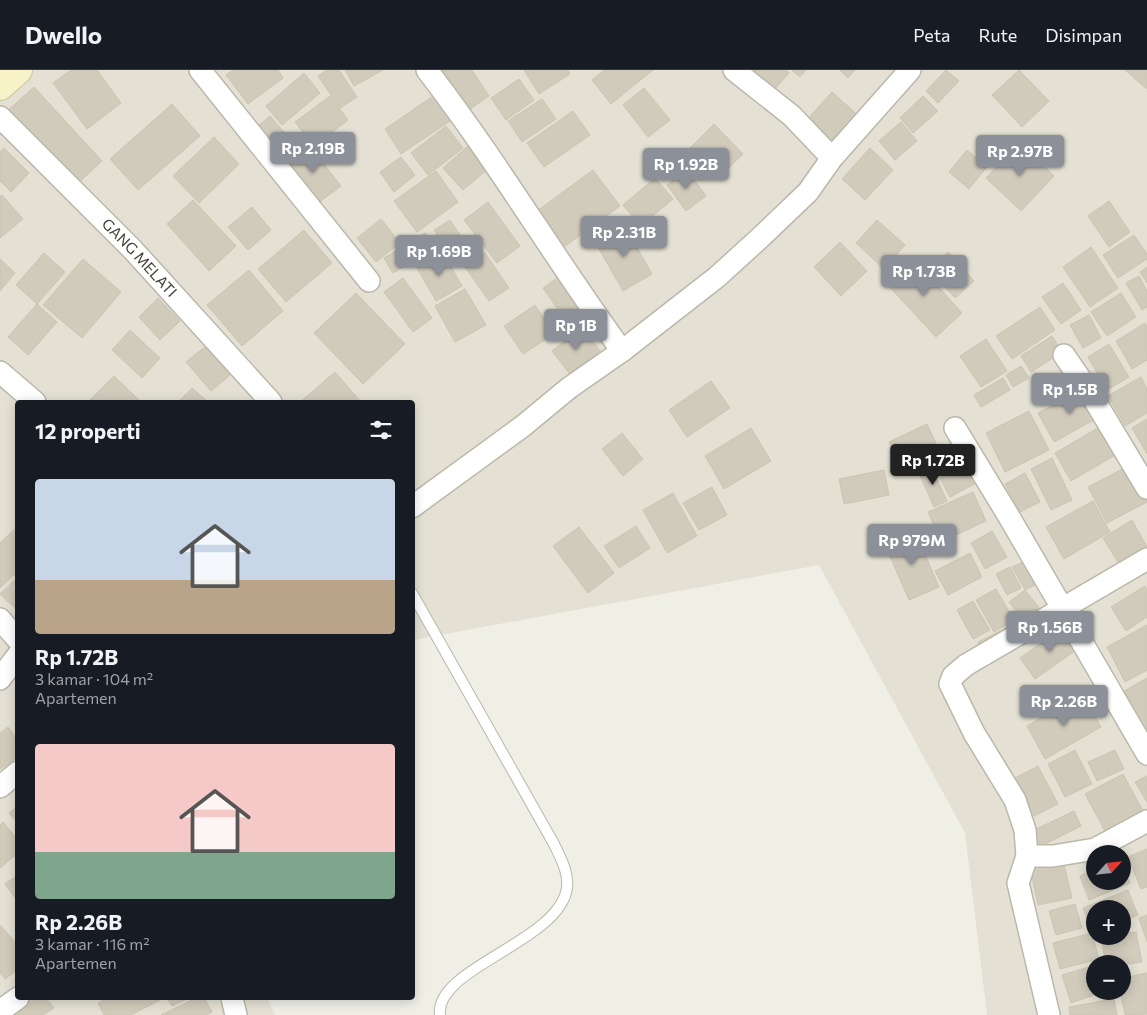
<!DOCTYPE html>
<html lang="id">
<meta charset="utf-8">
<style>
body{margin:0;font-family:Commissioner,sans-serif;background:#242831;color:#f1f3f6;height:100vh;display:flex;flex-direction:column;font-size:19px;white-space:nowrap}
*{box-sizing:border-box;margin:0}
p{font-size:16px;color:#9ea1a6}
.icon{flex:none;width:28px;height:28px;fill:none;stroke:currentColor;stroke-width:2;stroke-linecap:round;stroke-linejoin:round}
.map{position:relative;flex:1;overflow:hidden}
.side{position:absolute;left:15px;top:330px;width:400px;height:600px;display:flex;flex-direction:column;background:#171b24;border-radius:5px;box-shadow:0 2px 12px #0003}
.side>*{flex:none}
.needle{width:32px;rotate:63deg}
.tools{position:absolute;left:1086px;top:775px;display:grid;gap:10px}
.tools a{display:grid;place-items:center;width:45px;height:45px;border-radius:50%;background:#171b24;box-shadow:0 2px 12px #0003;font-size:25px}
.price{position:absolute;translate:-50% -42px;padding:0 11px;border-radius:5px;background:#8c9099;color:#fff;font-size:16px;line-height:32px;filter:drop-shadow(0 1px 2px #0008)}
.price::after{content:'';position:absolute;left:50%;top:30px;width:15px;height:11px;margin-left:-8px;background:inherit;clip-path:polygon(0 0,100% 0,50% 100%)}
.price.active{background:#222;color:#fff}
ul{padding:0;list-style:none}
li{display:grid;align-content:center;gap:10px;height:265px;padding:0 20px}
li span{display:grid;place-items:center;height:155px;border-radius:5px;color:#555}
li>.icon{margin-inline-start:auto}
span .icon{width:90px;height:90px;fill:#fffc;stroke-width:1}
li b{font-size:21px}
h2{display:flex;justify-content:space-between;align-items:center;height:60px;padding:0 20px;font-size:21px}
header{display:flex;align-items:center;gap:30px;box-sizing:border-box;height:70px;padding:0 25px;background:#171b24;border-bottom:1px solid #363941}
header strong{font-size:24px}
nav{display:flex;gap:28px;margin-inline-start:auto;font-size:18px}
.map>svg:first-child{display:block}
.residential{fill:#e4e1d4;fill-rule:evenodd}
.building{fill:#d1cbbc;stroke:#cbc4b1}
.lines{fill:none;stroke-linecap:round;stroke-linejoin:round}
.lane-casing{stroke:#bbb7a9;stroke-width:12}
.street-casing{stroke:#bbb7a9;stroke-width:24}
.secondary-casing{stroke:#cbc49a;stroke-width:30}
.lane{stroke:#fff;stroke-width:10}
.street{stroke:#fff;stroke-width:21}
.secondary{stroke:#f8f2c9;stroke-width:28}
.labels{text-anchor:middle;stroke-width:4;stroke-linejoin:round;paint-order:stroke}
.street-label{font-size:15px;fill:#423f36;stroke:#fff}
</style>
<header>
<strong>Dwello</strong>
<nav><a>Peta</a><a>Rute</a><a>Disimpan</a></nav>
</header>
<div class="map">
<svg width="1147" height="945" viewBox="0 0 1147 945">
<rect width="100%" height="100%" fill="#f0efe6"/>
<path class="residential" d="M0 0H1147V945H987L965 763 819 495 413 570 412 332H18V928H267L275 945H0ZM1095 784H1122V811H1095ZM1095 839H1122V866H1095ZM1095 894H1122V921H1095Z"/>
<path class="building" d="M71 0H97L121 33 87 59 53 13Z
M233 0H278L283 8 248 34 226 5Z
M327 0H339L357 27 340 38 318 6Z
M345 0H383L354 16Z
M437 0H472L489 26 464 43Z
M524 0H568L570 4 539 24Z
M604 0H653L611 34 592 10Z
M754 0H786L789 3 775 19Z
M792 0H806L800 7Z
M840 0H855L848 8Z
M946 0 959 11 938 33 926 21Z
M1019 0 1049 31 1022 57 992 25Z
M1125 0H1147V19Z
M304 3 320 23 282 55 266 36Z
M519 9 534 30 506 50 491 28Z
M34 17 102 91 74 117 6 42Z
M644 18 670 50 648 67 623 35Z
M832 22 861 48 835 77 806 51Z
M436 24 453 49 401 84 385 59Z
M330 26 348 50 314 76 295 52Z
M923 26 938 41 913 63 900 48Z
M542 29 556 49 522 72 508 51Z
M172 34 200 66 138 120 110 89Z
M573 41 590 65 544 97 527 73Z
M270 46 294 74 281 86 257 57Z
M901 52 917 71 895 90 879 71Z
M714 54 743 84 716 110 688 80Z
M446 56 463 78 428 105 411 83Z
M214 67 239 94 199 133 173 106Z
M1019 73 1054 106 1021 141 986 108Z
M308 74 341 116 318 133 286 93Z
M468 76 488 99 463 120 443 98Z
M4 78 29 103 11 122 0 111V82Z
M870 78 893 100 865 130 842 109Z
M967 80 987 97 969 119 949 102Z
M401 87 415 105 394 122 380 102Z
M593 100 620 136 564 177 537 141Z
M687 100 706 126 686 141 667 115Z
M436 101 458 132 417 162 394 131Z
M655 108 673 129 641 156 623 135Z
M2 125 23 149 0 168V126Z
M193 130 236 176 209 201 167 154Z
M1109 131 1130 162 1109 177 1088 146Z
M488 132 520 176 497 193 464 150Z
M252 137 271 160 248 180 228 157Z
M381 149 400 173 376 192 357 168Z
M450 150 472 183 456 194 434 160Z
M877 150 905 175 884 199 856 173Z
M624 155 652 204 623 221 595 172Z
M304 160 332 193 286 232 258 199Z
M425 163 434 178 393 203 384 188Z
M1134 165 1147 184V189L1118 208 1103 185Z
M840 172 867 201 841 226 814 197Z
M1091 177 1118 218 1090 237 1063 197Z
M948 182 974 211 955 228 929 199Z
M44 183 65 202 37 234 16 215Z
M443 183 462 216 436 231 417 198Z
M485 183 509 218 489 231 465 197Z
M912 188 962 243 936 267 885 212Z
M0 189 15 203 0 221Z
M83 189 121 222 82 268 43 235Z
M1147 197V213L1140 202Z
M249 200 283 241 242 276 207 235Z
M563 204 584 234 564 248 543 218Z
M1139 206 1147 221V237L1142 240 1126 213Z
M403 208 432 248 413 262 384 222Z
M1063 213 1081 240 1061 254 1042 227Z
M465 219 486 255 455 272 435 236Z
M356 223 405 274 363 314 314 263Z
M1121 223 1136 247 1107 266 1091 242Z
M158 228 180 251 160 270 139 247Z
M37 234 57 252 28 285 8 267Z
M535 235 554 264 523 284 504 256Z
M1040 237 1055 260 1012 289 996 266Z
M1089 245 1101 268 1083 278 1070 255Z
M1145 253 1147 257V290L1132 299 1116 271Z
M582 257 600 281 570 304 552 281Z
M130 260 160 288 142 308 112 280Z
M1052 266 1062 282 1031 302 1021 286Z
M986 269 1007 301 981 317 960 286Z
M1109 274 1129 307 1107 320 1088 287Z
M206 276 230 305 211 321 186 292Z
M1021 296 1029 308 1013 317 1006 305Z
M335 302 361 332H300Z
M114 306 141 332H88Z
M1141 307 1147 319V343L1125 356 1108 326Z
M1003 308 1010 320 981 337 974 325Z
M711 311 730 338 687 367 669 340Z
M192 318 208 332H178Z
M1086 318 1101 346 1054 372 1038 343Z
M1029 341 1049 380 1005 402 986 363Z
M1147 349V384L1132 358Z
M927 354 941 384 904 402 889 372Z
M1103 355 1119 383 1071 411 1055 383Z
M751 358 771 391 724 419 705 386Z
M622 363 643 389 623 406 602 379Z
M1052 388 1072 430 1051 440 1031 399Z
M972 391 982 410 950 427 940 408Z
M931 395 947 431 934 437 918 401Z
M1130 395 1147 427V432L1107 453 1088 417Z
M884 400 889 425 844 434 839 409Z
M1025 403 1040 432 1020 442 1005 414Z
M712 417 727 445 699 460 683 433Z
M973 422 986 451 941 472 928 442Z
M673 423 697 466 667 483 643 440Z
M1093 431 1110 462 1064 489 1046 457Z
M1132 450 1147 477 1119 494 1103 468Z
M18 456V501L0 518V473Z
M636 456 650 478 619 498 604 476Z
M579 457 614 503 588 523 553 476Z
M915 461 939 517 909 530 885 475Z
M992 461 1007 487 985 499 971 473Z
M970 483 982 507 948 525 935 501Z
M1028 490 1039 513 1025 520 1012 497Z
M1010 497 1021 518 1007 525 996 504Z
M18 507V541L0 524Z
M1145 516 1147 520V547L1126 561 1111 537Z
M996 519 1014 550 994 562 976 530Z
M1025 520 1040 539 1025 552 1009 532Z
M973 531 990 560 973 569 957 540Z
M1147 555V600L1125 612 1107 577Z
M1064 557 1079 578 1035 609 1020 588Z
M1006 558 1011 568 982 582 978 572Z
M1147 608V663L1124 621Z
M1082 624 1101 657 1045 689 1027 656Z
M8 657 18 671V687L0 699V663Z
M1075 680 1092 714 1065 727 1048 694Z
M1115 680 1124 699 1097 711 1088 692Z
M1038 696 1058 734 1034 746 1015 708Z
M1123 704 1143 741 1105 761 1085 724Z
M1147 706V732L1135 712Z
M18 736V753L9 743Z
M1074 741 1081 756 1035 779 1028 763Z
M3 752 18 770V783L0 798V755Z
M1147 779V817L1141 819 1128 787Z
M1063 790 1072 828 1038 835 1030 797Z
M1122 796 1130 813 1089 830 1080 806 1095 799V811H1122Z
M18 805V832L5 814Z
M1128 820 1138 845 1122 852V839H1095V863H1093L1083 838Z
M1075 834 1082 858 1056 865 1049 841Z
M1147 845V872L1139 848Z
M0 855 18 875V899L5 909 0 903Z
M1136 862 1142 892 1122 895V894H1106L1101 868 1122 866V864Z
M1092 863 1099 889 1060 899 1053 873Z
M1095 895V921H1106L1071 933 1062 905Z
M1147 903V944L1125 945 1120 921H1122V908Z
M22 928H46L54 938 43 945H15L9 937Z
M109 928H159L160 930 131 945H104L98 933Z
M167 928H189L172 936Z
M196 928H204L212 942 206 945H161Z
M1114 929 1117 945H1070L1069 937Z"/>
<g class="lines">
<g class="lane-casing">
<path id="lane" d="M412 523 554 774C560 787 569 802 567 818 559 872 434 898 440 945"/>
</g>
<g class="street-casing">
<g id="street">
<path d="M200 0 369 211"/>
<path d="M427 0C497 91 555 189 622 281"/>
<path d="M734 0 792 46 832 88"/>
<path id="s1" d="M0 47 133 180 271 332"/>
<path d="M1064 285 1092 326 1147 418"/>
<path d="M0 302 35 332"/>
<path d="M955 358 1008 445 1147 684"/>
<path d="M412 437 523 356 569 318 622 281 717 207 762 166 808 122 832 88 910 0"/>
<path d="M1147 489 966 595 953 606 950 614 974 663 1015 730 1025 760 1027 786H1053L1095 779 1147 751"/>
<path d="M0 549 18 570"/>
<path d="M0 609 18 585"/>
<path d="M0 717 18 702"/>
<path d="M1027 786 1018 813 1049 945"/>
<path d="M232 928 236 945"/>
<path d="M0 941 18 928"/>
</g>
</g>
<g class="secondary-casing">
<path id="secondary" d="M0 16 18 0"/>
</g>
<use href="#lane" class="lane"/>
<use href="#street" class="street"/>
<use href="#secondary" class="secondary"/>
</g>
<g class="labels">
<g class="street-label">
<text dy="5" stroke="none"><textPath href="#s1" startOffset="198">GANG MELATI</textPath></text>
</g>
</g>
</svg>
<div class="tools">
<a><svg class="needle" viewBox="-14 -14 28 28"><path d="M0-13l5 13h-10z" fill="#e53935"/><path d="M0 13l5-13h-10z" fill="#9ea1a6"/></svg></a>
<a>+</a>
<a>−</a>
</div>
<b class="price" style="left:313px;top:104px">Rp 2.19B</b>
<b class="price" style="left:1020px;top:107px">Rp 2.97B</b>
<b class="price" style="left:686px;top:120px">Rp 1.92B</b>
<b class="price" style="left:624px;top:188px">Rp 2.31B</b>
<b class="price" style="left:439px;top:207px">Rp 1.69B</b>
<b class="price" style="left:924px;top:227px">Rp 1.73B</b>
<b class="price" style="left:576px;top:281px">Rp 1B</b>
<b class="price" style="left:1070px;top:345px">Rp 1.5B</b>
<b class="price active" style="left:933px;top:416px">Rp 1.72B</b>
<b class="price" style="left:912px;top:496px">Rp 979M</b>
<b class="price" style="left:1050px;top:583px">Rp 1.56B</b>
<b class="price" style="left:1064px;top:657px">Rp 2.26B</b>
<section class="side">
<h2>12 properti<svg class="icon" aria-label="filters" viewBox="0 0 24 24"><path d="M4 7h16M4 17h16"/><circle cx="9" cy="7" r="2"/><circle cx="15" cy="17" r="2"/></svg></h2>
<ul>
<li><span style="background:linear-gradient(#c9d6e8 65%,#b9a48a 0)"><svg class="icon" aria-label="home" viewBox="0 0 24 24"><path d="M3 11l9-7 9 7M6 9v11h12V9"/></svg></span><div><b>Rp 1.72B</b><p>3 kamar · 104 m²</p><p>Apartemen</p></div></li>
<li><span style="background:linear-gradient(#f6c9c9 70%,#7fa58c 0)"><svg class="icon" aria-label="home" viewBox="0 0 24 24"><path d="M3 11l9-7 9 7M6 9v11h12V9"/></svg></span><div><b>Rp 2.26B</b><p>3 kamar · 116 m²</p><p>Apartemen</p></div></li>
</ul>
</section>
</div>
